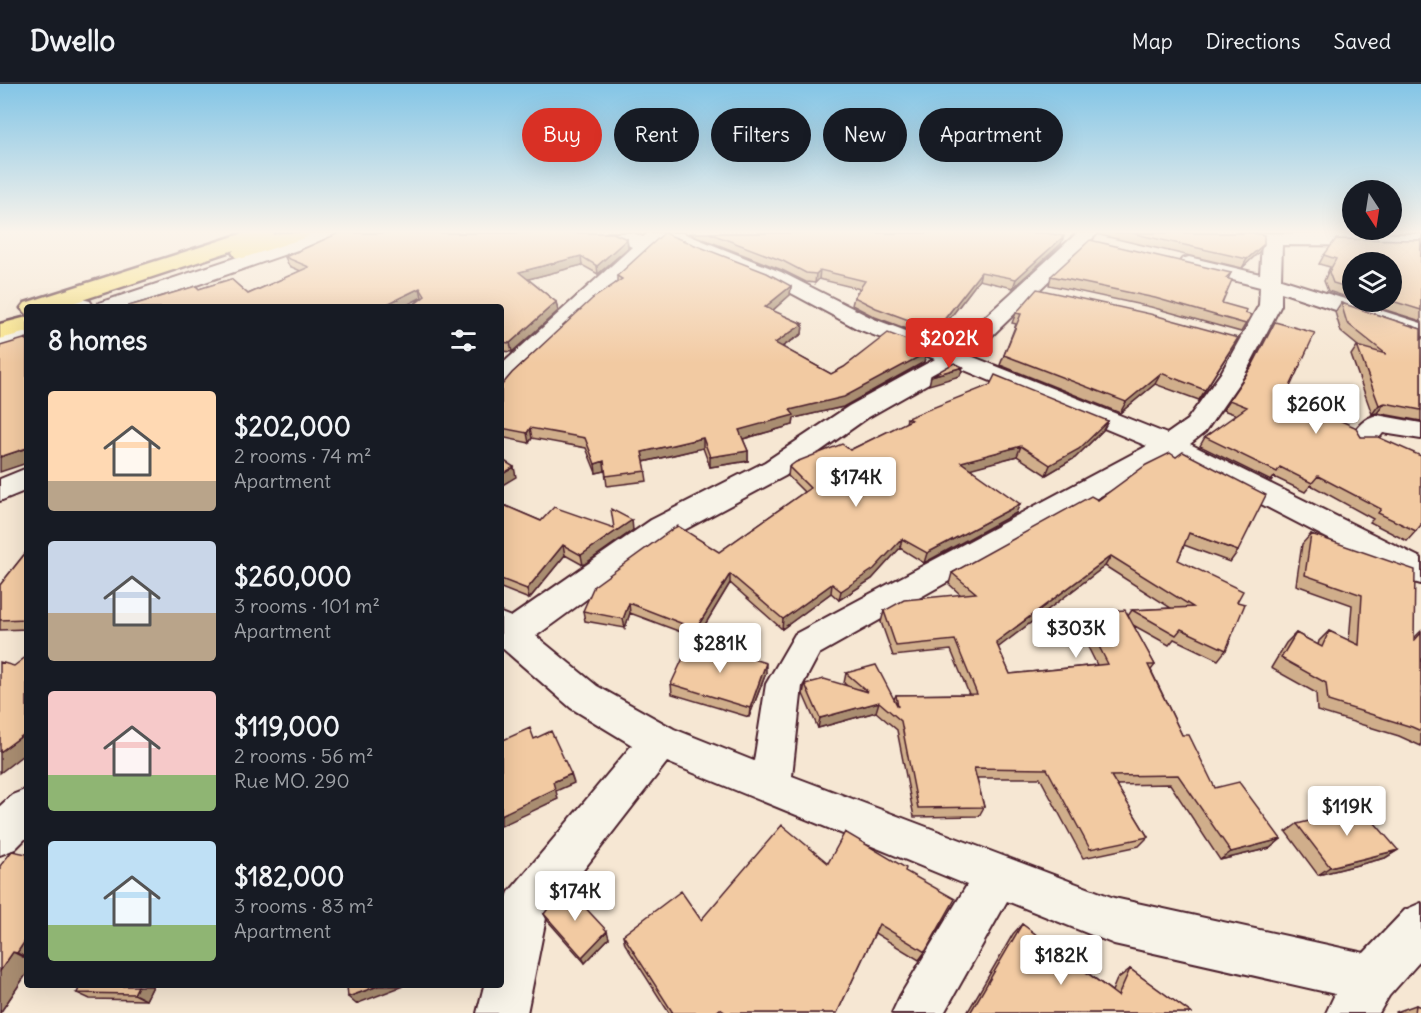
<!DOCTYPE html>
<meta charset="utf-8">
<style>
body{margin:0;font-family:Delius,sans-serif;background:#242831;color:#f1f3f6;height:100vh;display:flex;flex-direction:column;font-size:22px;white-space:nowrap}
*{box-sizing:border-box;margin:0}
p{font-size:20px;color:#9ea1a6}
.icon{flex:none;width:33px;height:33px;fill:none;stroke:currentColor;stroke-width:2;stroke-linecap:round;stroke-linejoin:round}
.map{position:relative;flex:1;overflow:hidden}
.details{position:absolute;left:24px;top:220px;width:480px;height:684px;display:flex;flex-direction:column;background:#171b24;border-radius:6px;box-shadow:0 6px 24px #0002}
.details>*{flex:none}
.banner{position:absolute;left:522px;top:24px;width:570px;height:54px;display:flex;gap:12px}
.needle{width:39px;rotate:168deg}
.fabs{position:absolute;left:1342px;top:96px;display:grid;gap:12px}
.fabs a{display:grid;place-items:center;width:60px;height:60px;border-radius:50%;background:#171b24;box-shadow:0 6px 24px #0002;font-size:30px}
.price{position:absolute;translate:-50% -51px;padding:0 14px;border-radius:6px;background:#fff;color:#222;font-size:20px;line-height:39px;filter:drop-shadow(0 2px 3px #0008)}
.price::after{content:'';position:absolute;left:50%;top:36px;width:18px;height:14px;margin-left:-9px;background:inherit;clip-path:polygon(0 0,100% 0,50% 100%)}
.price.current{background:#d93025;color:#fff}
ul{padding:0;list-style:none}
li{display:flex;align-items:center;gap:18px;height:150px;padding:0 24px}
li span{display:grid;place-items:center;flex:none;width:168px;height:120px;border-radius:6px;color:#555}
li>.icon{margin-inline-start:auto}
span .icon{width:72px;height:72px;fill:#fffc;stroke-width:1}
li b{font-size:26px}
h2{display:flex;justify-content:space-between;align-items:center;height:72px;padding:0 24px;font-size:26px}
.chip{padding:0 21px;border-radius:27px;background:#171b24;box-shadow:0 6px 24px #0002;font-size:21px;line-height:54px}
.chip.current{background:#d93025;color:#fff}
header{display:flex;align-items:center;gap:36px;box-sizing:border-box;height:84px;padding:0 30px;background:#171b24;border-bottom:2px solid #363941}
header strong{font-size:28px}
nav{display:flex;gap:33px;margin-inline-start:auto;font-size:21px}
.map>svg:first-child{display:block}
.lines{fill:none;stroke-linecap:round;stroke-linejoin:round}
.minor-casing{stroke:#4a1f2b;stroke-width:4}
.highway-casing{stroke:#4a1f2b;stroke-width:5}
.minor{fill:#f7f3e8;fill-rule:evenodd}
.highway{fill:#f8e281;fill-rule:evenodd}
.wall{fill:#d0ae8b;stroke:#4a1f2b;stroke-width:1.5;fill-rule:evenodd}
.shaded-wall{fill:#a98d71;stroke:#4a1f2b;stroke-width:1.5}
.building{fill:#f2caa2;stroke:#4a1f2b;stroke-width:1.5}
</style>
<header>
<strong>Dwello</strong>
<nav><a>Map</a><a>Directions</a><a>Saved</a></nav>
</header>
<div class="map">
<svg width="1421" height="929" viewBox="0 0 1421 929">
<rect width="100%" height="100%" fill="#f6e7d3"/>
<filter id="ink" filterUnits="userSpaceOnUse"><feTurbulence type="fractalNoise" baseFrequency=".0167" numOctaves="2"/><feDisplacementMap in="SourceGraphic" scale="12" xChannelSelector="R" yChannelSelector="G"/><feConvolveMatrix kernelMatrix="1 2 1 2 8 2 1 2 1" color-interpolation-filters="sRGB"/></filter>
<g filter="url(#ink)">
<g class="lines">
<g class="minor-casing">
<path id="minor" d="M310 149H338L335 153 130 224H96L99 219Z
M607 149H633L643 153 648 149H683L781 188 874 235 951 264 1077 149H1098L971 272 1167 350 1187 336 1221 289 1259 221 1260 203 1182 183 1179 179 1182 175 1189 173 1260 190 1262 158 1240 153 1237 149 1421 150V162L1282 161 1281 195 1421 239V254L1281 208V221L1245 290 1205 348 1190 360 1421 474V500L1410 497 1170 373 819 570 802 602 792 692 1114 814 1364 869 1405 826 1421 819V876L1389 912 1379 929H1326L1335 910 1114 860 1007 817 944 929H892L900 912 967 801 667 678 546 834 527 929H477L484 902H501V830L509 808 632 661 571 624 501 563V529L511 533 651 436 765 378 849 322 935 275 858 245 767 196 664 155 510 299 501 302V281L632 163 610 153ZM957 283 1147 362 795 550 766 600 754 677 674 645 597 602 536 552 673 452 785 392 867 334Z
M82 215 90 217 94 224H72L74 217Z
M27 243V258L0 266V251Z
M1377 331 1421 339V355L1383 349C1374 360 1369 364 1354 360L1350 354C1357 343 1364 334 1377 331Z
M27 384V406L0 417V395Z
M27 705V753L15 765 0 771V722L12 711Z"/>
</g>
<g class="highway-casing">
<path id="highway" d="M244 149H274L273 151 281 149H310L307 153 243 174 235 173 232 168 234 166 58 224H27V230L21 224 25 219Z
M27 233V248L0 255V240Z"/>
</g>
<use href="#minor" class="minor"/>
<use href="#highway" class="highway"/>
</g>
<path class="wall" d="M339 149H613L627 155 628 164 598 190 582 181 528 195 556 218 558 227 512 268 501 267V224H410L422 213 401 224H130L129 222 196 202 199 205 231 195 248 210 301 187 289 182 285 173Z
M688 149H1046L1061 160 1013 204 979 196 934 255 875 233 852 221 854 213 860 205 819 195 815 199 806 198 782 186Z
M1099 149H1252L1259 168 1242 184 1100 151Z
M1421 156V237L1360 218H1392V178H1353V215L1328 207 1324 197 1330 183 1319 180 1324 171Z
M1231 189 1228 195 1222 219 1251 231 1241 248 1151 223 1049 201 1051 192Z
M617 192 791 202 790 211 772 227 803 240 802 250 782 263 831 290 923 262 922 267 926 269 924 278 843 323 794 334 793 341 743 355 748 367V377L710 383 703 364 644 378 647 397 607 402 605 387 596 389 586 364 532 354 529 359 501 353V302L617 198Z
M1341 219 1421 245V337L1377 329 1372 330 1351 271 1357 262H1358L1341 248 1335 228Z
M1016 229 1238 254 1199 316 1155 300 1120 329 1000 281 1004 271 1016 240 1012 239Z
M1275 238 1289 305 1307 322 1361 353 1416 447 1407 457 1370 438 1373 435 1311 401 1305 408 1274 393 1271 397 1200 362 1205 353 1237 331 1223 326 1250 286Z
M907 334 1108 337 1103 346 1075 374 1046 391 1017 372 970 384 1016 429 924 479 900 464 872 495 839 516 831 509 782 545 730 499 697 554 630 529 625 544 585 537 583 527 719 468 804 408 788 392 789 383 850 366 906 339Z
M1098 416 1238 467 1230 478 1184 461 1178 476 1237 518 1226 566 1218 576 1174 555 1169 561 1133 541 1155 581 1151 586 1182 651 1215 704 1281 755 1270 764 1220 776 1170 700 1116 701 1148 753 1139 762 1083 774 1040 694H977L984 723 979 732 914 733 897 646 876 628 818 644 803 610 805 600 847 602 844 599 846 589 894 615 896 611 969 610 951 566 893 572 881 538 884 527 961 511 949 500 952 489ZM1105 482 1171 524 1132 526 1128 532 1082 529 1076 539 1097 581 1010 590 998 563Z
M501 420 541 437 633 446 583 481 565 471 529 515 501 504Z
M1311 450 1414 554 1421 547V662L1399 652 1317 627 1316 609 1271 584 1286 559 1296 549 1318 561 1319 557 1329 547 1349 557 1352 521 1296 501 1302 460Z
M27 467V545L0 546V501Z
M766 589 749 633 672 610 671 600Z
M1297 740 1398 766 1385 774 1318 791 1286 748Z
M27 770V889L0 929Z
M828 779 905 787 925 868 919 876 875 849 837 929H669L625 860 623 851 701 836Z
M544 830 609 854 585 879 548 837Z
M1022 840 1112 907 1117 895 1130 885 1191 929H967L1013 850Z
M153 902 146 916 90 915 77 909Z
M1416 921 1421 929H1396V928Z"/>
<path class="shaded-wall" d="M1064 152 1061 160 1013 204 1016 195Z
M627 155 628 164 598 190 597 182Z
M1264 160 1259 168 1242 184 1247 175Z
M581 172 582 181 521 197 519 188Z
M820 186 819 195 815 199 816 190Z
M981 188 979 196 934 255 936 246Z
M791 202 790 211 765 233V223Z
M420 204 422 213 401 224H379Z
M556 218 558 227 512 268 510 259Z
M803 240 802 250 774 268 775 259Z
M923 262 920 272 926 269 924 278 843 323 794 334 793 341 739 356V346L790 326 920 266Z
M963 283 960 292 929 301 931 292Z
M1161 289 1155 300 1120 329 1126 318Z
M1385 319 1377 329 1372 330 1379 321Z
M1108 337 1103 346 1075 374 1046 391 1050 381Z
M530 344 532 354 529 359 527 349Z
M703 354V364L643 378 642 368Z
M1021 362 1017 372 958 388 961 378Z
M27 364V379L0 388V373Z
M748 367V377L710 383V373Z
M604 377 605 387 596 389 595 380Z
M514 383 516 393 501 402V391Z
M1020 420 1016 429 924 479 927 469Z
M632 436 633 446 583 481 581 471Z
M902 455 900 464 872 495 839 516 841 507Z
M563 461 565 471 529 515 527 505Z
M1111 472 1105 482 991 569 996 558Z
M730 490V499L697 554 696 545Z
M832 500 831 509 782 545 783 535Z
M629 519 630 529 625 544 623 535Z
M766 579V589L749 633 750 624Z
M879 618 876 628 818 644 820 634Z
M27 648V668L0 689V668Z
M571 690 574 699 556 707 558 715 501 742V731L553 698Z
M1281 755 1270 764 1220 776 1231 768Z
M1398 766 1385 774 1318 791 1330 783Z
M607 847 609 854 585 879 582 873Z
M27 854V874L17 869Z
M13 868 27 875V889L0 929V887Z
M138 902H153L146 916 134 910Z
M378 902H403L356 920 348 913Z"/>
<path class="building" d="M339 149H613L627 155 597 182 581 172 519 188 556 218 510 259 501 258V224H410L425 212 420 204 379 224H130L129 222 196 202 199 205 231 195 248 210 309 183 285 173Z
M664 149 767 189 791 202 765 223 803 240 775 259 831 290 844 283 888 249 923 262 920 266 926 269 844 313 790 326 794 331 739 346 748 367 710 373 703 354 642 368 646 387 606 392 604 377 595 380 585 354 530 344 527 349 501 344V302L512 289 592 215 622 195 617 192Z
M709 149H1046L1064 152 1016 195 981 188 936 246 876 224 854 213 865 197 820 186 816 190 806 189 783 177Z
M1131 149H1252L1264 151V160L1247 175Z
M1336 155 1421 156V226L1392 217V178H1353V205L1333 199 1329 188 1336 175 1324 171Z
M1090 156 1231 189 1226 194 1232 196 1222 219 1247 226 1245 229 1251 231 1246 240 1155 214 1051 192Z
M1037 205 1150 230 1238 254 1205 306 1161 289 1126 318 1004 271 1021 230 1016 229Z
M1341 219 1421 245V326L1385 319 1379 321 1357 262 1386 270 1347 239Z
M1275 238 1315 249 1289 305 1311 309 1307 322 1355 343 1361 353H1378L1421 372V441L1416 447 1378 429 1381 425 1318 392 1312 399 1280 383 1277 388 1205 353 1247 323 1229 316 1252 282Z
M27 254V364L0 373V262Z
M954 279 963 283 931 292Z
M995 291 1108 337 1079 365 1050 381 1021 362 961 378 1020 420 927 469 902 455 874 485 841 507 832 500 783 535 730 490 696 545 629 519 623 535 583 527 594 502 674 444 678 442 719 468 810 404 789 383 796 378 842 360 850 366 911 336 907 334 990 301Z
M1183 368 1266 411 1238 467 1189 449 1178 476 1243 507 1237 518 1245 520 1226 566 1181 545 1176 551 1132 526 1193 523 1111 472 996 558 1010 590 1108 580 1082 529 1125 526 1155 581H1148L1182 651H1189L1215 704 1239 698 1281 755 1231 768 1178 691 1111 692 1148 753 1090 765 1047 685 974 684 984 723 918 724 901 637 879 618 820 634 805 600 824 595 868 608 846 589 876 581 898 623 896 611 977 610 955 556 896 562 884 527 904 516 976 509 952 489 1091 412 1098 416 1146 381 1170 369 1176 373Z
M501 375 514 383 501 391Z
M501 420 541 437 554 423 614 444 611 425 632 436 581 471 563 461 527 505 501 495Z
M1311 450 1415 486 1414 557 1421 549V647L1412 643 1328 617 1326 599 1281 574 1296 549 1322 563 1329 547 1359 561 1362 511 1305 491Z
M27 467V535L0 536V501Z
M691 557 766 579 750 624 671 600Z
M27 572V648L0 668V578L14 582Z
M530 644 534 655 551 647 571 690 553 698 555 705 501 731V657Z
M1362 724 1398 766 1330 783 1297 740Z
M782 741 828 779 845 748 906 784 905 787 955 815 925 868 879 840 837 929H726L720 925 715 929H673L623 851 681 807 701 836Z
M12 767 27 770V854L17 869 13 868 0 887V782Z
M565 802 607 847 582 873 544 830Z
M1022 840 1118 912 1130 885 1191 929H970Z
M80 902H138L134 910 77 909Z
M347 902H378L348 913Z
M1416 921 1421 923V929H1415Z"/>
</g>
<linearGradient id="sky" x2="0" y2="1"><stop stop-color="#83c5e6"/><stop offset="0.53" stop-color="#fbf4eb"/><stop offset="1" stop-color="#fbf4eb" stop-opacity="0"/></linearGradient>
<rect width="1421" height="279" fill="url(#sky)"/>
</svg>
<div class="fabs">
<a><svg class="needle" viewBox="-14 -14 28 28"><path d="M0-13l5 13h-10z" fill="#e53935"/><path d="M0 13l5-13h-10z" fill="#9ea1a6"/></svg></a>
<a><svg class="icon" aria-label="layers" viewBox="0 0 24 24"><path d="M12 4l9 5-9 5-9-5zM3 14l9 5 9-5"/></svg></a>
</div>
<b class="price current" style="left:949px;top:285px">$202K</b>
<b class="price" style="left:1316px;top:351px">$260K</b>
<b class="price" style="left:856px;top:424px">$174K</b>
<b class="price" style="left:1076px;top:575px">$303K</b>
<b class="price" style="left:720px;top:590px">$281K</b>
<b class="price" style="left:1347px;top:753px">$119K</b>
<b class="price" style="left:575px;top:838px">$174K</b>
<b class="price" style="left:1061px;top:902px">$182K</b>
<div class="banner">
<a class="chip current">Buy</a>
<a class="chip">Rent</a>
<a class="chip">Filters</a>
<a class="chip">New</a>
<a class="chip">Apartment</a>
</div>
<section class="details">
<h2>8 homes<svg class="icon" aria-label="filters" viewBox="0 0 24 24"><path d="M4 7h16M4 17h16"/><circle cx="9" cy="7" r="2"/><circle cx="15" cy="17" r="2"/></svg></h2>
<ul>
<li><span style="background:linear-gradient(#ffd9b3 75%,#b9a48a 0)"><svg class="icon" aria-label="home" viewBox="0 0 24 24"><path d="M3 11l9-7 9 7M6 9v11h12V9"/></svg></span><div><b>$202,000</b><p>2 rooms · 74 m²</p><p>Apartment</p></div></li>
<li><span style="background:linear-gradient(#c9d6e8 60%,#b9a48a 0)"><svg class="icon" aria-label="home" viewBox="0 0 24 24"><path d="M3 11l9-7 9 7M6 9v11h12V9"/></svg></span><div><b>$260,000</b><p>3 rooms · 101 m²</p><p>Apartment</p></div></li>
<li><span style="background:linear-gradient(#f6c9c9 70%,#8fb573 0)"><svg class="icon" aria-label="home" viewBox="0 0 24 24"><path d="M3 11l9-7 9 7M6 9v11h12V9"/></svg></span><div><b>$119,000</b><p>2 rooms · 56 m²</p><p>Rue MO. 290</p></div></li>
<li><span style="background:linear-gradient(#bfe0f5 70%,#8fb573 0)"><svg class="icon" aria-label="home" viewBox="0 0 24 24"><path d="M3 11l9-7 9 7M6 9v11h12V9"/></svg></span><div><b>$182,000</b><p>3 rooms · 83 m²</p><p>Apartment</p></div></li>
</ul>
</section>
</div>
